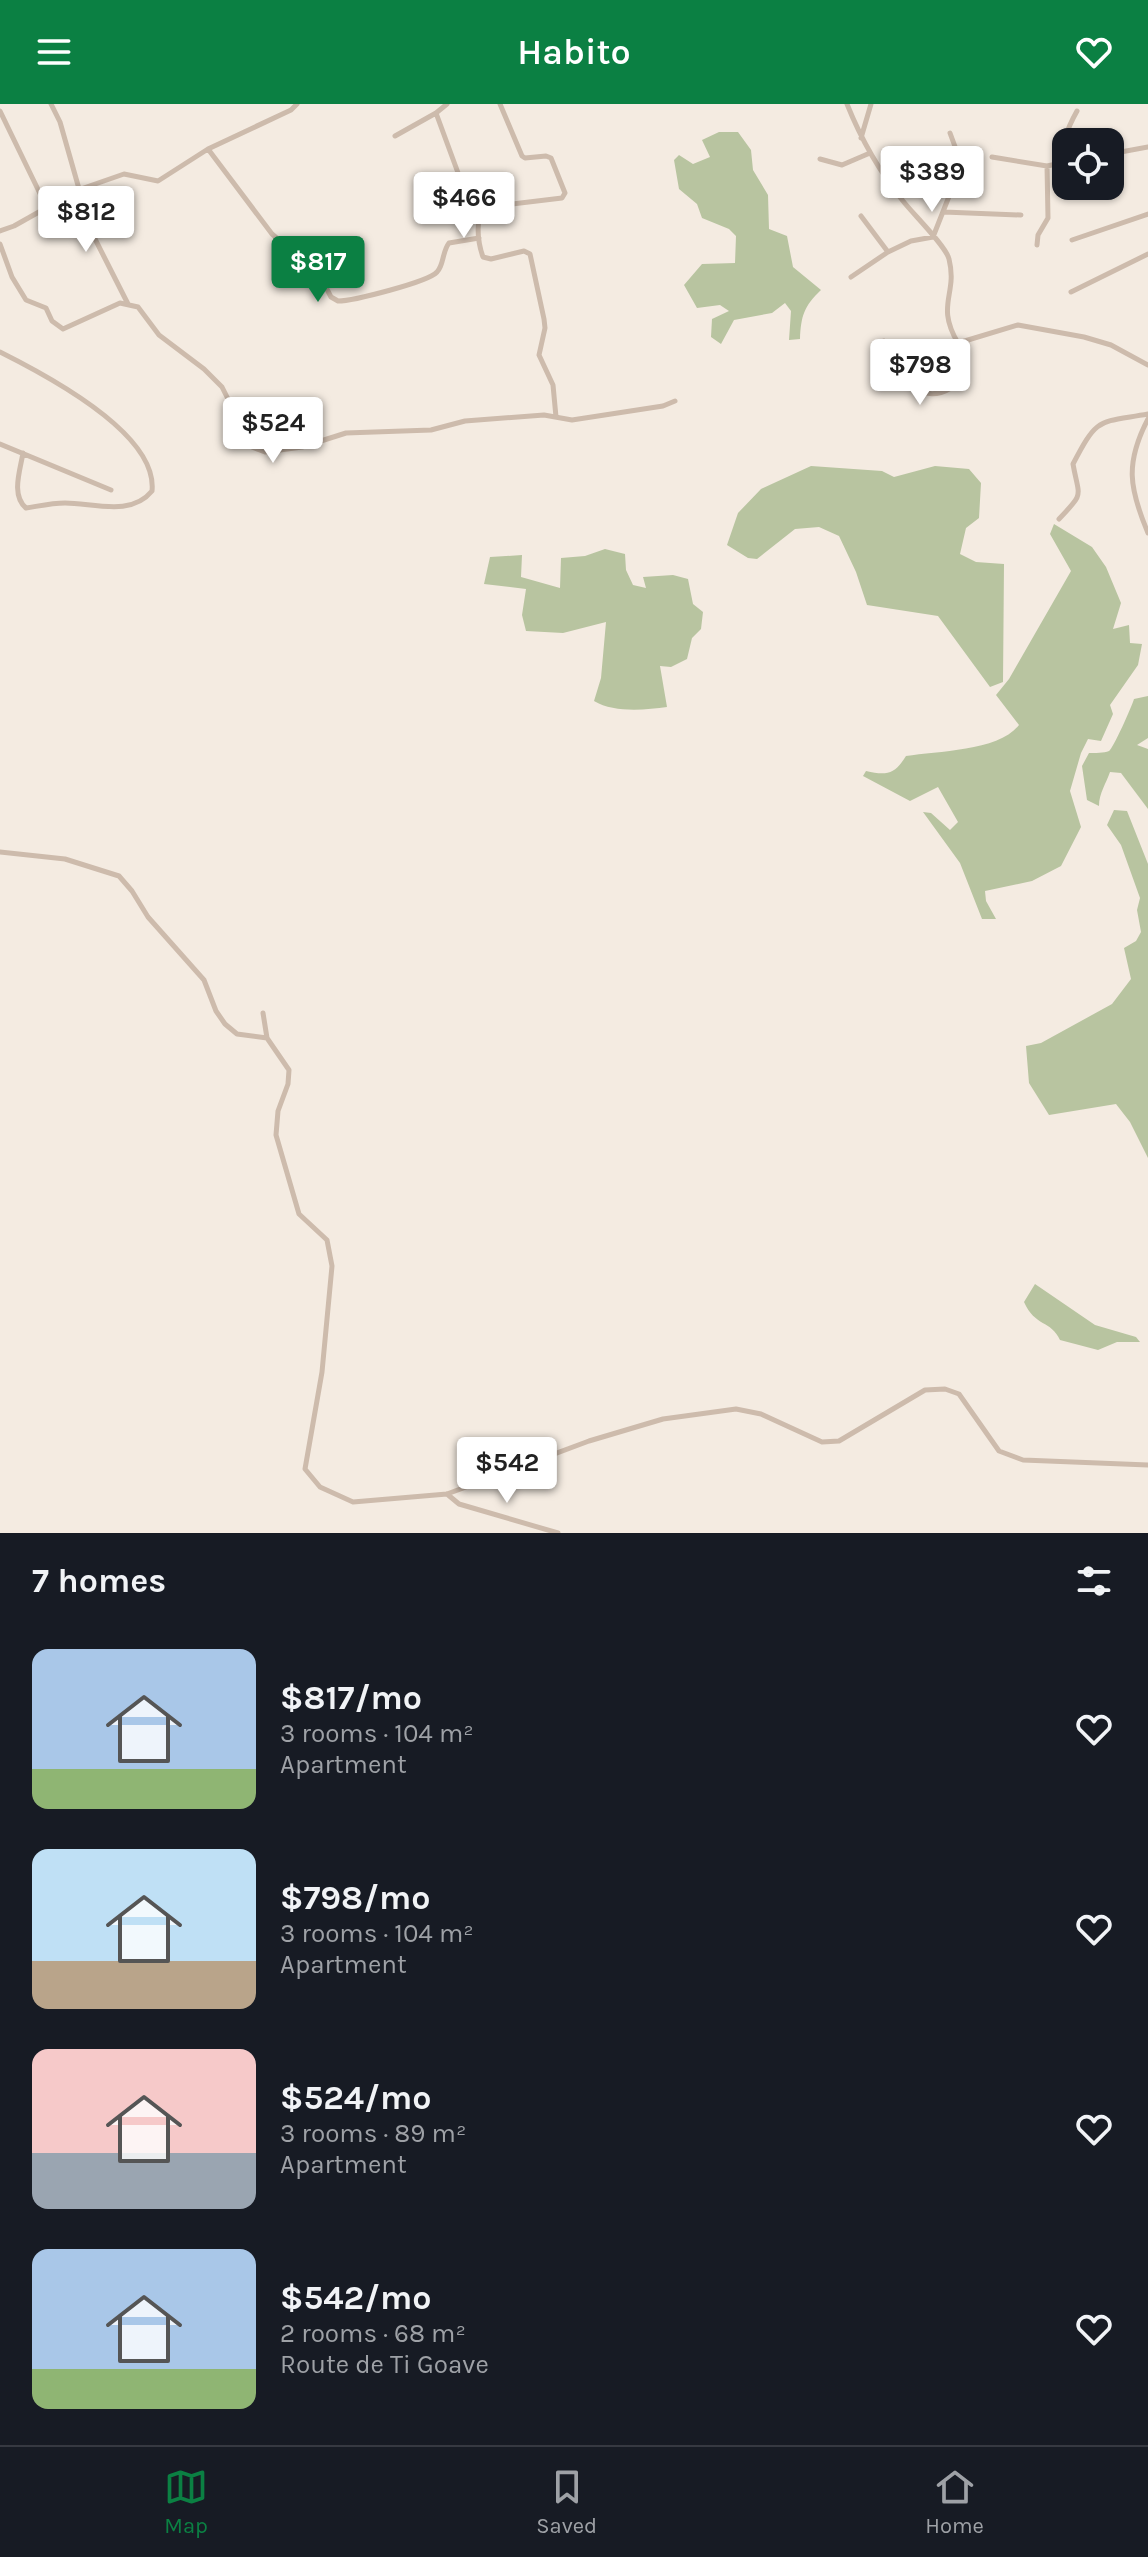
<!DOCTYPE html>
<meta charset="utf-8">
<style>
body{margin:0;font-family:Karla,sans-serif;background:#20242c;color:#f1f3f6;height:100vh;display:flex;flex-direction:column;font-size:30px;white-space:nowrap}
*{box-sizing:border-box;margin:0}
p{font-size:26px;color:#9ea1a6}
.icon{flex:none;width:44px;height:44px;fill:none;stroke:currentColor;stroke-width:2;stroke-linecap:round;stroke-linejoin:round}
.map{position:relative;height:1429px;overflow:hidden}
.side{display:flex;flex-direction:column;background:#171b24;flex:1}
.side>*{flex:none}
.controls{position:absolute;left:1052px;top:24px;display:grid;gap:16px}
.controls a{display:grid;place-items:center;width:72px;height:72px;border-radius:16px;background:#171b24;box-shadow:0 2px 6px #0004;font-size:40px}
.price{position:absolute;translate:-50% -68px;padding:0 18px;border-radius:8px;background:#fff;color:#222;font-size:26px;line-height:52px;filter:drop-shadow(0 2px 4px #0008)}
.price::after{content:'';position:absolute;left:50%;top:48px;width:24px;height:18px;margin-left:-12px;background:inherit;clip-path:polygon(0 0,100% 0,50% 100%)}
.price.active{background:#0b8043;color:#fff}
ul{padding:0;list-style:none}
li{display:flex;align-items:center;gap:24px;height:200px;padding:0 32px}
li span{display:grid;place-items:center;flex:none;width:224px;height:160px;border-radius:16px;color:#555}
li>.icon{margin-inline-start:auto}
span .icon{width:96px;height:96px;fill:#fffc;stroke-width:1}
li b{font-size:34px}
h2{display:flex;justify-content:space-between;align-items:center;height:96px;padding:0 32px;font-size:34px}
header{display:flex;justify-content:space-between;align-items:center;height:104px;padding:0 32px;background:#0b8043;color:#fff;font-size:36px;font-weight:600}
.tabs{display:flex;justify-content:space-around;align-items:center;height:112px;border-top:2px solid #363941;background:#171b24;font-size:22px;color:#9ea1a6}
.tabs a{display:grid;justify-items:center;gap:4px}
.tabs .active{color:#0b8043}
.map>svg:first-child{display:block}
.green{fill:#b8c4a0}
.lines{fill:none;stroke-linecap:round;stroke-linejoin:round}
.street{stroke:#cdbbac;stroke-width:5}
</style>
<header><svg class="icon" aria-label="menu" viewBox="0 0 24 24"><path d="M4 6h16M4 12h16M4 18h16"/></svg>Habito<svg class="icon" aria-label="heart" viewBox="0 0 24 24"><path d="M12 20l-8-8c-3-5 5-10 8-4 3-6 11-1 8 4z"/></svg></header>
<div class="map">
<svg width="1148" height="1429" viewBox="0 0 1148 1429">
<rect width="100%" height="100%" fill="#f4ebe1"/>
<path class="green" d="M719 28H738L751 46 753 66 768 91 769 125 787 132 793 163 821 186C804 202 801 212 800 235L789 236 791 207 785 199 772 209 734 216 721 240 711 233 712 215 729 207 720 201 697 204 684 181 702 160 735 159 736 132 729 125 702 114 697 100 679 85 674 56 679 51 693 60 710 53 702 36Z
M811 362 882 367 894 373 935 362 969 365 981 379 979 414 966 424 960 450 976 458 1004 460 1003 578 990 583 938 512 867 501 856 468 839 432 819 423 795 425 757 455 748 454 727 441 738 409 761 385Z
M1054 420 1092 443 1106 463 1121 499 1113 525 1129 521 1130 539 1142 540 1138 561 1110 601 1113 610 1101 637 1088 635 1081 649 1070 687 1081 723 1061 762 1032 777 985 787 986 797 996 815H982L960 759 923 708 931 709 950 726 958 718 938 683 910 697 863 672 866 667C887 672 895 670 906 652 938 647 999 647 1019 621L996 591 1009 575 1071 467 1050 430Z
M605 445 625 450 626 466 633 481 646 484 643 473 673 471 688 475 693 500 703 508 701 525 692 534 687 555 671 563 660 562 667 603C645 606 614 609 594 597L601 574 606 518 563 529 526 527 522 511 526 485 484 480 490 453 522 451 521 473 560 484 561 454 585 452Z
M1148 592V634L1137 641 1148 645V705L1121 669 1110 668C1106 680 1099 689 1099 702L1087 696 1082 662 1089 649C1095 649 1104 649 1109 647 1113 645 1132 602 1134 595Z
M1114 706 1127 707 1148 760V1054L1130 1018 1116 1000 1049 1011 1029 979 1026 942 1041 939 1112 900 1131 875 1124 844 1136 837 1141 828 1137 806 1140 794 1121 741 1107 721Z
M1035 1180 1095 1221 1136 1233 1140 1238H1117L1098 1246 1060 1236C1051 1216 1035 1223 1024 1198Z"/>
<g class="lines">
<path class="street" d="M51 0 60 18 91 127 128 200
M500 0 522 52 525 54 546 52 551 54 565 89 562 94 486 103 480 108C477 122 478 139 483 153L491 155 524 147 530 150 544 215 545 224 539 251 553 281 556 313
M847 0C861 35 879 67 903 97 913 110 946 142 949 155 958 191 935 200 958 239L949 285C928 298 903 281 885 270L883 259 884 237
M0 7 46 102
M436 9 468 96 472 102 481 105
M395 32 436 9 447 0
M861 34 871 0
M208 45 272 130 319 170 331 193 338 197C353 197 428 178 437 168 444 161 442 148 449 139L479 134
M1110 50 1148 43
M992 53 1047 62 1066 58
M820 55 842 61 870 49
M1066 57C1062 37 1067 25 1077 7
M944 108 1021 111
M861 112 888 148 911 137 933 133 959 67 957 48 950 29
M0 127 14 122 78 86 124 70 158 77 208 45 291 6 297 0
M1072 136 1148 110
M0 140 12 173 26 196 46 204 52 217 63 225 120 199 138 203 159 231 204 265 222 283 252 343 265 348 302 343 346 329 431 326 465 317 544 311 572 316 663 302 675 297
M1037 141 1038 131 1048 114 1047 62
M851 173 888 148
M1071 188 1148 150
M958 239 1018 221 1084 233 1111 241 1148 261
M0 248C44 270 158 329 152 387 131 413 93 399 65 399 52 399 39 402 26 404 11 391 20 367 23 349
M1148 315C1125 359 1129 384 1148 429
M0 340 111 386
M1059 415C1085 388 1079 394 1073 360 1098 312 1098 319 1148 310
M0 748 65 755 119 772 132 787 148 813 204 876 216 907 225 920 237 930 267 934 289 966 288 980 278 1007 276 1031 299 1110 327 1136 332 1162 322 1268 305 1365 320 1383 353 1398 447 1390 589 1337 663 1315 736 1305 761 1310 822 1338 839 1337 925 1286 945 1285 959 1290 999 1347 1023 1356 1148 1361
M263 909 267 934
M447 1390 459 1400 558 1429"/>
</g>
</svg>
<div class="controls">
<a><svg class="icon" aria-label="locate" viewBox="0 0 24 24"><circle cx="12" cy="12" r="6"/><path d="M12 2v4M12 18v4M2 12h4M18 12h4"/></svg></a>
</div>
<b class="price" style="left:932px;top:110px">$389</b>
<b class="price" style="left:464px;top:136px">$466</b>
<b class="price" style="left:86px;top:150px">$812</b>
<b class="price active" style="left:318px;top:200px">$817</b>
<b class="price" style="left:920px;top:303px">$798</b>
<b class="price" style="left:273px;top:361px">$524</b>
<b class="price" style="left:507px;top:1401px">$542</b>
</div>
<section class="side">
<h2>7 homes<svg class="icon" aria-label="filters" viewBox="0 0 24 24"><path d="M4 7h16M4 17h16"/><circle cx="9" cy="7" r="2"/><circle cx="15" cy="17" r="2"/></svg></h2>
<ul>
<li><span style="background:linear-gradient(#a9c7e8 75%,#8fb573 0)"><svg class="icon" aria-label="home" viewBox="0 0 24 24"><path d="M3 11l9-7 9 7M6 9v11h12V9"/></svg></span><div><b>$817/mo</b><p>3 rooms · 104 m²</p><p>Apartment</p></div><svg class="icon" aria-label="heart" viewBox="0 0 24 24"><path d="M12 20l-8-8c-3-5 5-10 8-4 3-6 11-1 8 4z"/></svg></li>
<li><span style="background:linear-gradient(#bfe0f5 70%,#b9a48a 0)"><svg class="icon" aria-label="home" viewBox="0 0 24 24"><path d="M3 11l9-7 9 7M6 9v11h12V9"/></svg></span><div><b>$798/mo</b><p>3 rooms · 104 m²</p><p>Apartment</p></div><svg class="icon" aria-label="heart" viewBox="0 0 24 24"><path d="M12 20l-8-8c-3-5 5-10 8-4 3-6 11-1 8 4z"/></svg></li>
<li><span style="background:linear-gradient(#f6c9c9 65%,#9aa5b1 0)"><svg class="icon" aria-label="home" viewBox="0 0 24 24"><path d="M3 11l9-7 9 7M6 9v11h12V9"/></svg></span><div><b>$524/mo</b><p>3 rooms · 89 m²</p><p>Apartment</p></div><svg class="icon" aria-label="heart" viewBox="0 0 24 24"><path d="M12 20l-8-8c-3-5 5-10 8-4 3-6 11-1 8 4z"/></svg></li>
<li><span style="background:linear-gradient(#a9c7e8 75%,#8fb573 0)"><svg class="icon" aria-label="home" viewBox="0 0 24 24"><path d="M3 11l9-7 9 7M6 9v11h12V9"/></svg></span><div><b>$542/mo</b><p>2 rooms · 68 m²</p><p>Route de Ti Goave</p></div><svg class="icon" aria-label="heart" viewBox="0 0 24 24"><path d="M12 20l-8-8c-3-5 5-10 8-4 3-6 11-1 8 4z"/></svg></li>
</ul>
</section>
<nav class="tabs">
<a class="active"><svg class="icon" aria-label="map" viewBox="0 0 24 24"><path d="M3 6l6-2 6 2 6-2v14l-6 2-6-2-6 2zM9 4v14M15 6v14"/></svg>Map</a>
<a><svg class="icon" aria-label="saved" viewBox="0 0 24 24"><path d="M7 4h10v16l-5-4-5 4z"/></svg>Saved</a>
<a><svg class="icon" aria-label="home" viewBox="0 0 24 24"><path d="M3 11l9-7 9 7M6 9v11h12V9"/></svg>Home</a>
</nav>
